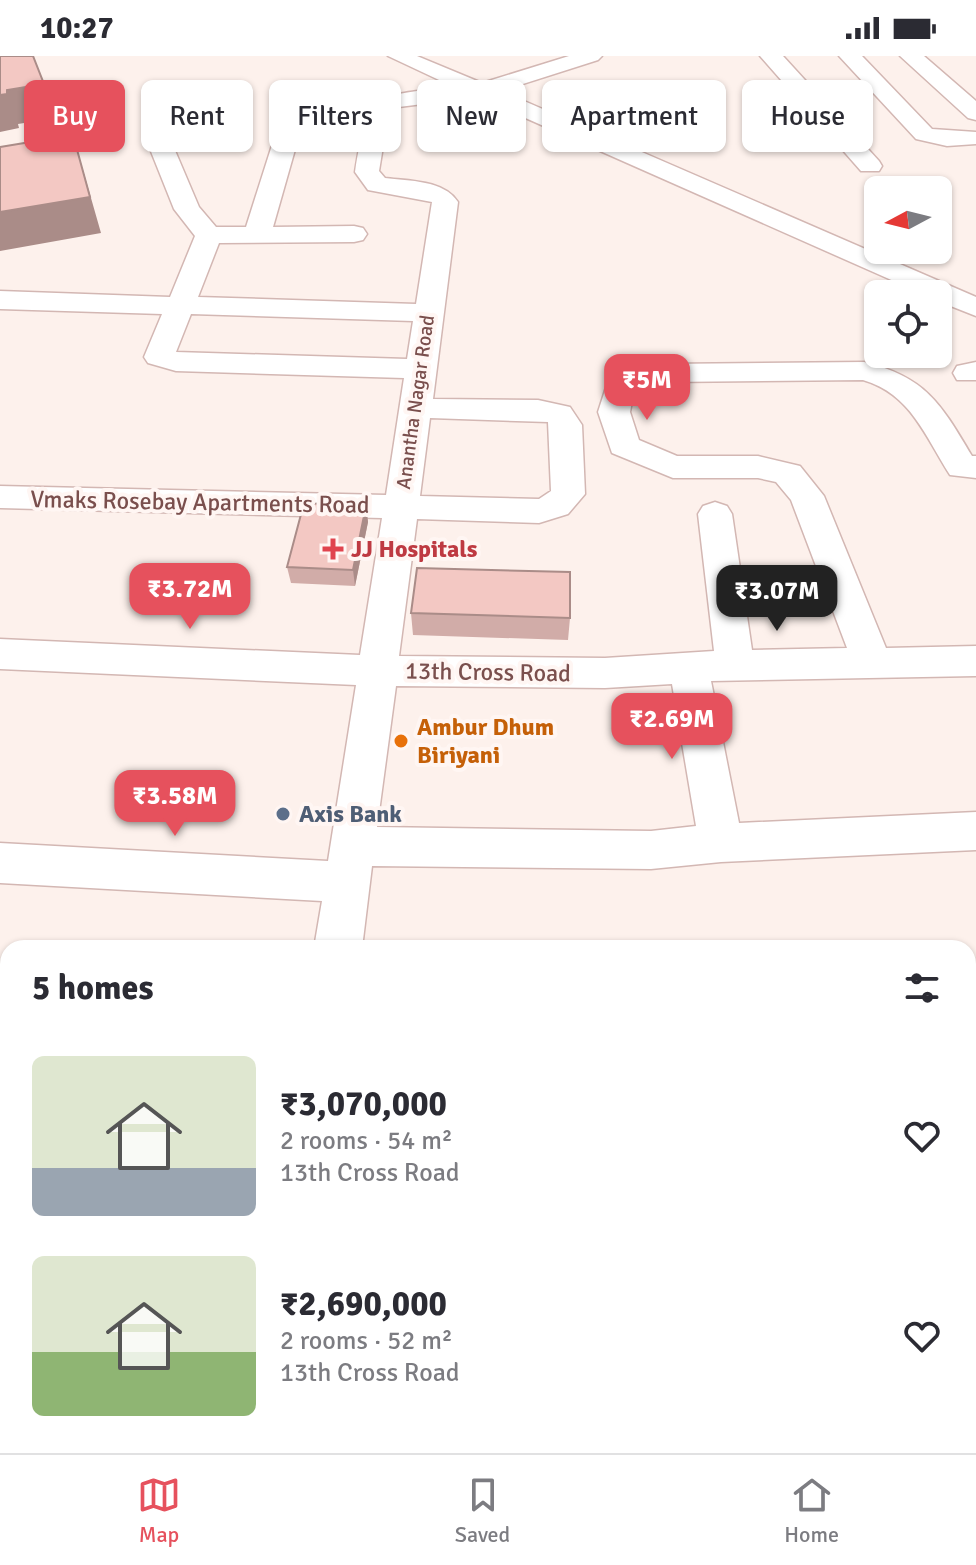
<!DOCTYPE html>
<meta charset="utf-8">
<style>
body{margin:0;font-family:Signika,sans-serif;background:#f2f2f3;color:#2b2b33;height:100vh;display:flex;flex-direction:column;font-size:30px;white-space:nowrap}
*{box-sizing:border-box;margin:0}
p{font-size:26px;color:#7c7c81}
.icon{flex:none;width:44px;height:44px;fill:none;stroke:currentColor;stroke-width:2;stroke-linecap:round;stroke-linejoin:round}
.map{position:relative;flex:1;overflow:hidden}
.drawer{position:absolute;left:0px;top:884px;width:976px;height:514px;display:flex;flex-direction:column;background:#fff;border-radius:24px 24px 0 0;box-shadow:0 2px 6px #0004}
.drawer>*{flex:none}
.banner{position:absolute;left:24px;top:24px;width:928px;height:72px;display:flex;gap:16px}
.needle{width:52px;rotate:263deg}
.tools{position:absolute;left:864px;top:120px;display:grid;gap:16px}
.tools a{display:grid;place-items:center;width:88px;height:88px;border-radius:12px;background:#fff;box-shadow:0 2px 6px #0004;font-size:40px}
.price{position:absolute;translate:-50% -68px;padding:0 18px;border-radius:16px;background:#e6515d;color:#fff;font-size:26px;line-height:52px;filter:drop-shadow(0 2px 4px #0008)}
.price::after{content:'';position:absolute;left:50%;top:48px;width:24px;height:18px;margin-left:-12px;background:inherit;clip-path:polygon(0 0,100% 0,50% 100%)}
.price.on{background:#222;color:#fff}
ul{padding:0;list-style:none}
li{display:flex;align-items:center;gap:24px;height:200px;padding:0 32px}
li span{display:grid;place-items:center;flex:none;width:224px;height:160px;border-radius:12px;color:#555}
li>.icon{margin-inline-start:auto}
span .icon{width:96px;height:96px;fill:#fffc;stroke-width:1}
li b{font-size:34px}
h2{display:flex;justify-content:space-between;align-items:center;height:96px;padding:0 32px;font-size:34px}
.chip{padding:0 28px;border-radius:12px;background:#fff;box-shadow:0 2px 6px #0004;font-size:28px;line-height:72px}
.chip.on{background:#e6515d;color:#fff}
.status{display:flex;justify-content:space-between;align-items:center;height:56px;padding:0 40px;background:#fff;direction:ltr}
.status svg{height:22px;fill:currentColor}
.tabs{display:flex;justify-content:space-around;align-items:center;height:112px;border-top:2px solid #e1e1e2;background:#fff;font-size:22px;color:#7c7c81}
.tabs a{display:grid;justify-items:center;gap:4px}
.tabs .on{color:#e6515d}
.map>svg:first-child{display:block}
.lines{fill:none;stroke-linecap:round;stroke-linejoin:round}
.minor-casing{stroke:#d3b7b3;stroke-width:3}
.minor{fill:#fff;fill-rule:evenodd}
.wall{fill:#d1aca8}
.shaded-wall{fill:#aa8c88}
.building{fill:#f3c8c3;stroke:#aa8c88;stroke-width:2}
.health-dot{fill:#e0444e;stroke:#fff6f3;stroke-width:3}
.food-dot{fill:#e8710a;stroke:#fff6f3;stroke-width:3}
.service-dot{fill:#5c6f8a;stroke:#fff6f3;stroke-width:3}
.labels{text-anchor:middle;stroke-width:8;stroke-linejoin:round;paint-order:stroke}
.far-street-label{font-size:20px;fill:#7a4f4d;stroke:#fff6f3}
.street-label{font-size:24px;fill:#7a4f4d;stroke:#fff6f3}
.health-label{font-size:24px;font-weight:bold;fill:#be3a42;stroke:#fff6f3;text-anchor:start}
.food-label{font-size:24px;font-weight:bold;fill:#c56008;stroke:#fff6f3;text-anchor:start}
.service-label{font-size:24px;font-weight:bold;fill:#4e5e75;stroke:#fff6f3;text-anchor:start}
</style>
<div class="status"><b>10:27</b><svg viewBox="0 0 49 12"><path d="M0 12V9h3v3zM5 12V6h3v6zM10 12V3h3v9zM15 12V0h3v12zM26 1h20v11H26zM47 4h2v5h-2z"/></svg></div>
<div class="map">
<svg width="976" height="1397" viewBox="0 0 976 1397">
<rect width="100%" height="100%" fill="#fdf1ec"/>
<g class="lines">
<g class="minor-casing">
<path id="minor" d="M388 0H417L482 27 569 0H602L598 4 501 35 976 241V260L938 245V238H923L478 41 399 51 387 66 379 115 385 122C409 125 444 124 458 146L433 343 538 344 570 351 582 369 585 438 568 458 539 467 417 463 399 600 605 602 714 595 698 458 703 450 715 446 727 450 732 458 752 594 847 592 791 444 776 426 758 422H673L612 397 598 356 609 322 665 308 864 306C926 321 941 348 972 400H976V422L950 419C925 380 911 338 863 324L666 326 634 335 630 356 639 384 677 400H758L800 410 824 440 886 592 976 590V620L711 625 739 767 976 756V794L721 806 651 813 372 810 362 892H314L322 845 0 827V787L328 805 356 629 0 613V583L360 599 382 462 0 452V430L386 439 404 322 176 315 148 307 144 301 162 258 0 253V235L170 241 195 180 174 153 144 78 156 71 168 78 199 151 216 171H246L274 83 286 76 298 83 273 171 354 170 363 172 367 178 363 184 354 186 219 187 198 241 416 248 432 146 368 134 355 116C368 33 376 40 454 31ZM191 258 413 265 407 303 176 296ZM430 362 548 366 551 435 539 443 420 440ZM672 628 696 770 651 775 377 771 396 630 605 632Z
M760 0H783L879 105 882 110 879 115H861Z
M839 0H862L932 73 976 76V88L947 90 916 83Z
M900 0H924L976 45V64L968 62Z
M976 306V324H957L953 317 957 310Z
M968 943H976V991H968Z
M0 1071H8V1125H0Z
M968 1179H976V1237H968Z
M236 1390H298L297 1397H235Z"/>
</g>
<use href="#minor" class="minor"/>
</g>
<path class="wall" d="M366 450 368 466 355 530 291 527 287 511Z
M411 557 570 562 568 584 413 579Z"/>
<path class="shaded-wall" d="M44 28 55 62 18 68 19 72 0 76V39L7 34Z
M73 79 101 177 0 195V156Z
M366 450 368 466 355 530 353 514Z"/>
<path class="building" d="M0 0H33L44 28 7 34V38L0 39Z
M73 79 90 141 0 156V91Z
M304 447 366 450 353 514 287 511Z
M417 512 570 516V562L411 557Z"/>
<path class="health-dot" d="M329 481h8v8h8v8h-8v8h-8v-8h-8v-8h8z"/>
<circle class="food-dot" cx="401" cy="685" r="8"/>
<circle class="service-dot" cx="283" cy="758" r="8"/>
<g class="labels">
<g class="far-street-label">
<text transform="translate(415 346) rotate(-82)" y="7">Anantha Nagar Road</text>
</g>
<g class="street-label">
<text transform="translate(200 446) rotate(1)" y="8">Vmaks Rosebay Apartments Road</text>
<text transform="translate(488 616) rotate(1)" y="8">13th Cross Road</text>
</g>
<g class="health-label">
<text x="351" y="501">JJ Hospitals</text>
</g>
<g class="food-label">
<text x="417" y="679">Ambur Dhum<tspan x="417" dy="28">Biriyani</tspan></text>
</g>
<g class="service-label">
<text x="299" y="766">Axis Bank</text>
</g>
</g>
</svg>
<div class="tools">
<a><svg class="needle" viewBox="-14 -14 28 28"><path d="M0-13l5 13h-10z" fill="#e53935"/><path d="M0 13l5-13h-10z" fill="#7c7c81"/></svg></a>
<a><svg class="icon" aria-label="locate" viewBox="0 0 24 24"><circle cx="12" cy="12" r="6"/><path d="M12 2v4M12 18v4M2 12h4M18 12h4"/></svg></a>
</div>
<b class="price" style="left:647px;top:366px">₹5M</b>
<b class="price" style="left:190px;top:575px">₹3.72M</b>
<b class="price on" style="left:777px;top:577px">₹3.07M</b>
<b class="price" style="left:672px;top:705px">₹2.69M</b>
<b class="price" style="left:175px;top:782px">₹3.58M</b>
<div class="banner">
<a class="chip on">Buy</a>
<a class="chip">Rent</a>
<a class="chip">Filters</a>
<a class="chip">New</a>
<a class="chip">Apartment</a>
<a class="chip">House</a>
</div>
<section class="drawer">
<h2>5 homes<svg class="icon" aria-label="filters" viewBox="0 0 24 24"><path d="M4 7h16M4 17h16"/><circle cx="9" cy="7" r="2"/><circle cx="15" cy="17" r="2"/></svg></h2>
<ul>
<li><span style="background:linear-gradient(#dfe7d0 70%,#9aa5b1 0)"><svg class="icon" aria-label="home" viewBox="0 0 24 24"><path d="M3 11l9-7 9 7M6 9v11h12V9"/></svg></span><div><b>₹3,070,000</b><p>2 rooms · 54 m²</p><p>13th Cross Road</p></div><svg class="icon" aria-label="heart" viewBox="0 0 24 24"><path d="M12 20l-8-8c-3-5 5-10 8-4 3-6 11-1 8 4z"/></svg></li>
<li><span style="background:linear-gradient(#dfe7d0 60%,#8fb573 0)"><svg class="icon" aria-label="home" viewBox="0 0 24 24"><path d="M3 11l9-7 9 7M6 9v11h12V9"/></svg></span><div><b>₹2,690,000</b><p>2 rooms · 52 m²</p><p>13th Cross Road</p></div><svg class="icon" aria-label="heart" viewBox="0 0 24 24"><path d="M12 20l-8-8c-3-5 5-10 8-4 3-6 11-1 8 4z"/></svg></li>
</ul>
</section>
</div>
<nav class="tabs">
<a class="on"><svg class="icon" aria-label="map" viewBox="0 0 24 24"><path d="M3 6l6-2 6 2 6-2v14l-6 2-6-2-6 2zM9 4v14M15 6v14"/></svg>Map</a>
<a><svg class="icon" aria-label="saved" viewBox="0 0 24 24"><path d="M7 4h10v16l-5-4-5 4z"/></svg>Saved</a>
<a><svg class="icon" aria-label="home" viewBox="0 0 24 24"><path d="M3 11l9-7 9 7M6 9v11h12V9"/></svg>Home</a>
</nav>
